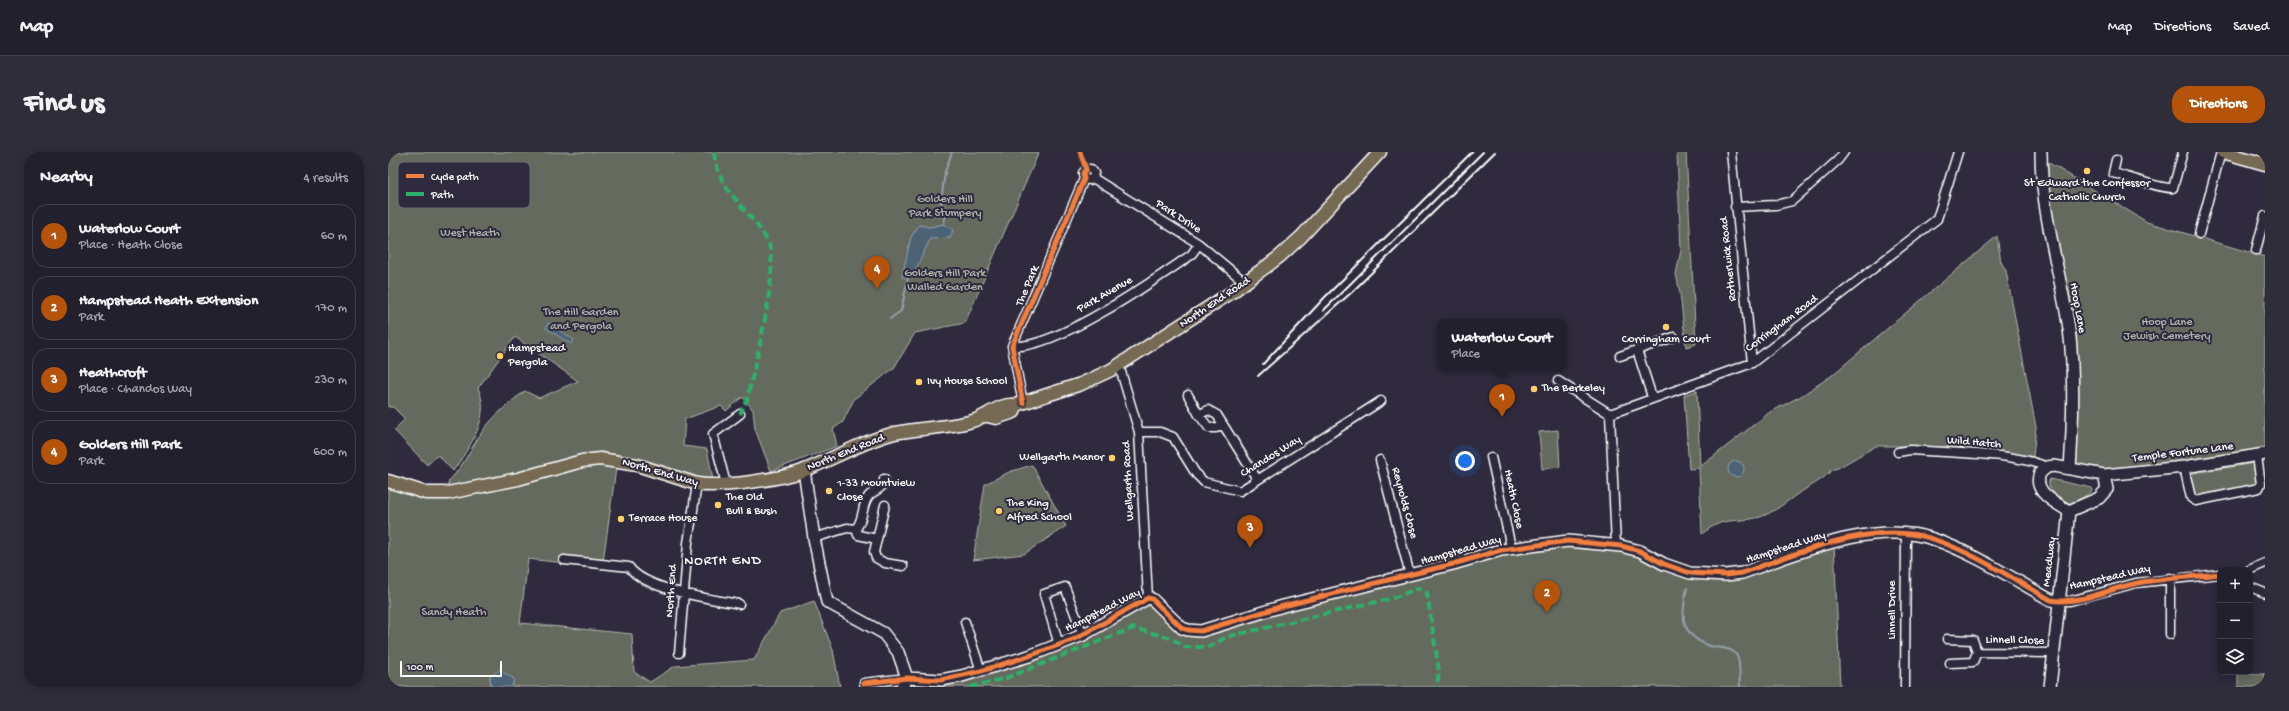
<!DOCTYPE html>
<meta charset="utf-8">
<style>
body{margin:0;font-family:"Gochi Hand",sans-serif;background:#2f2d3a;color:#f1f3f6}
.controls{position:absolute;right:12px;bottom:12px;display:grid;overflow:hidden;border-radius:8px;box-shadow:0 2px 10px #0003}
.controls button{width:36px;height:36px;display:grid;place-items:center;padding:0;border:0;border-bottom:1px solid #403e4a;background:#23202e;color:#f1f3f6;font:20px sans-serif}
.scale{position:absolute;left:12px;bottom:10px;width:102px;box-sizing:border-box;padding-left:4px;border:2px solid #fff;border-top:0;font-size:11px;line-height:14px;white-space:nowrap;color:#fff;-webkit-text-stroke:3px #2f2a3d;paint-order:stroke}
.you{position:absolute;left:1077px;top:309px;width:14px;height:14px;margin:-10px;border:3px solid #fff;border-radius:50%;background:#1a73e8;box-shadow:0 0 0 6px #1a73e833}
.badge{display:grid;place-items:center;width:26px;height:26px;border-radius:50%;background:#b45309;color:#fff;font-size:13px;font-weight:700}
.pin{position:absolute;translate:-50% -33px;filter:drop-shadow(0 1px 2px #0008)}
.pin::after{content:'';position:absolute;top:21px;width:14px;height:12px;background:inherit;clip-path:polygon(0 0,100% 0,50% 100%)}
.popup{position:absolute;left:1049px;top:167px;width:130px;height:52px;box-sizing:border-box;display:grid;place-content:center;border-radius:8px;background:#23202e;filter:drop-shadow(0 1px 3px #0005);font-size:13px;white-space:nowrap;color:#a3a3aa}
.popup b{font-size:15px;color:#f1f3f6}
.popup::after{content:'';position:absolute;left:50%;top:100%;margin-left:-8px;border:8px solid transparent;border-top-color:#23202e}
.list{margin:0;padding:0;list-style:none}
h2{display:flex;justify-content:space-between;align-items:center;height:52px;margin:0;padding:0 16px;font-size:17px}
h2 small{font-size:13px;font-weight:400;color:#a3a3aa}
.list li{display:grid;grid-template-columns:26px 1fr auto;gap:12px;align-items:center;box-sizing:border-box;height:64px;margin:0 8px 8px;padding:0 8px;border:1px solid #403e4a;border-radius:16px}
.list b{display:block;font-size:15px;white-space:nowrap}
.list p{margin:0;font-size:13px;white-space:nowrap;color:#a3a3aa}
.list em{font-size:13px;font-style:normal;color:#a3a3aa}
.icon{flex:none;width:22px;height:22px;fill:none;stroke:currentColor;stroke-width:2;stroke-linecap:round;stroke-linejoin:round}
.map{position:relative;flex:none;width:1877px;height:535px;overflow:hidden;border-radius:16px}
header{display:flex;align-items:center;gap:24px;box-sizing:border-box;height:56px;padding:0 20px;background:#23202e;border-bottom:1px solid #403e4a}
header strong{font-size:19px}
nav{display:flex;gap:22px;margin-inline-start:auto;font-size:14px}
.intro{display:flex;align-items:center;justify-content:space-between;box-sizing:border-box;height:96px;padding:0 24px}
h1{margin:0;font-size:28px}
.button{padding:10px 18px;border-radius:16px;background:#b45309;color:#fff;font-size:14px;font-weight:700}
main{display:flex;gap:24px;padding:0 24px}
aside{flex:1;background:#23202e;border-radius:16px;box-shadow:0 2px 10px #0003}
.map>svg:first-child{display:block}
.green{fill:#656b5e;stroke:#b2b5ae}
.water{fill:#4b6375;stroke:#93a1ac}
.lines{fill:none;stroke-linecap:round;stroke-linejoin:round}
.stream{stroke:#93a1ac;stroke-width:2}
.street-casing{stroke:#fff;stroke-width:11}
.secondary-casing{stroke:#fff;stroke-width:14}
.primary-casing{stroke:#fff;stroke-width:15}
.street{stroke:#2f2a3d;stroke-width:8}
.secondary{stroke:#2f2a3d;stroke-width:11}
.primary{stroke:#766a54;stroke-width:12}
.rail{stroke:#fff;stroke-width:2}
.quiet{stroke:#2db169;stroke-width:4;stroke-dasharray:8 4;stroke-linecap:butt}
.cycleway-casing{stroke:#2f2a3d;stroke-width:8}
.cycleway{stroke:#f27e40;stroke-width:5}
.poi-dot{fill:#ffd166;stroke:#2f2a3d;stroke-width:1.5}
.labels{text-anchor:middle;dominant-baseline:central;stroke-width:4;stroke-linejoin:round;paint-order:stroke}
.poi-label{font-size:12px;fill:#fff;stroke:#2f2a3d;text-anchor:start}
.park-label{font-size:12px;fill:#b2b5ae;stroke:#2f2a3d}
.street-label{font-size:12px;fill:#fff;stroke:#2f2a3d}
.quarter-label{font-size:14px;letter-spacing:1px;fill:#fff;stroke:#2f2a3d}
.key{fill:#2f2a3d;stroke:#6d6a77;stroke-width:1}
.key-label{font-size:11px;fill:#fff}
</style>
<header>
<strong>Map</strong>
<nav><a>Map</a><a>Directions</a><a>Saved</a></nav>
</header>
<div class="intro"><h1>Find us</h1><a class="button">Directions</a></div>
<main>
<aside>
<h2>Nearby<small>4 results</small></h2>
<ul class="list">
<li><span class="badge">1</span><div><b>Waterlow Court</b><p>Place · Heath Close</p></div><em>60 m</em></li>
<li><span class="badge">2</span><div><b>Hampstead Heath Extension</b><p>Park</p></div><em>170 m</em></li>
<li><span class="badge">3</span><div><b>Heathcroft</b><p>Place · Chandos Way</p></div><em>230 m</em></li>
<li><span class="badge">4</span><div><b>Golders Hill Park</b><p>Park</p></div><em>600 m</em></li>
</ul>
</aside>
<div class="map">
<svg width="1877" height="535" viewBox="0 0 1877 535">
<rect width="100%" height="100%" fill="#2f2a3d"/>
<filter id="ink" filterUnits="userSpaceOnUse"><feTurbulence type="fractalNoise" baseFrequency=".025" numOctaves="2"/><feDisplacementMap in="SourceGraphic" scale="8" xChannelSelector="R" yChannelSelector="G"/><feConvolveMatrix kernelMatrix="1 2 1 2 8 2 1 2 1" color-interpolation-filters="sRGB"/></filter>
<g filter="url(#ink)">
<!-- green -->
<path class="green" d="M0,0H651L577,171L527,181L506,216L466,247L455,270L445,277L449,294L383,319L367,277L365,258L356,246H353L338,259L333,254L297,267L295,294L319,297L326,333L229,309L215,410L176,411L140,407L132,471L244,482L246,520L262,530L287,514L366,508L392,461L426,449L445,498L452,535H124L126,527L102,524L103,535H0V333L22,338L65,335L60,333L61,329C76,313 84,294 96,277C108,262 122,250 137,239L151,246L190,229L127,185L90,236C104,265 81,296 65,319L50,303L39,313L6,278L17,267L5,255H0Z
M1289,0H1298L1308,192L1298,195L1292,141L1288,122L1293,98Z
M1653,6L1759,70L1877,105V301L1716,323L1682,317L1684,243Z
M1609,84L1613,110L1618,119L1648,275L1645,305L1532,294H1488L1450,316L1442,318V320C1433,329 1422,334 1411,341C1398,350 1387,360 1372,365C1346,372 1337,363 1314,382L1311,316L1301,317L1296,243L1309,239L1312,315L1382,260L1413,244L1443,224Z
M1170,278L1172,315L1154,317L1151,280Z
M1867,311L1869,335L1806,346L1800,322Z
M644,313L678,374L636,402L585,408L597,332L621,320Z
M1662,327L1704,336V339L1694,346L1681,352C1674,346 1656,338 1662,327Z
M1446,390L1452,535H514L517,530L553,528L671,493L760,446L800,478L1123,395L1228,393L1289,417L1354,421Z
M1850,522H1877V535H1850Z"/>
<!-- water -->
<path class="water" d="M556,72L565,78L562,86L542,87L526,121L518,126L514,125L523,85L531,73L542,75Z
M160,171L186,188L183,192L158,176Z
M1340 317a8 8 0 1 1 16 0a8 8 0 1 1-16 0Z
M112,518L126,527L124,535H103L102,524Z"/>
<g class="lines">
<!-- stream -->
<path class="stream" d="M0,7L8,0
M556,72L558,60L553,50L557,20L564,0
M502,167L513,159L520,126
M1299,436C1293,463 1291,483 1322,494C1330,496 1345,495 1349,504C1353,512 1351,526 1352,535"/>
<defs>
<path id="street" d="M1343,0L1364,211
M1728,8L1725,21C1738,24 1776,38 1785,36L1795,0
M705,26L811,92L858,131
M1347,55L1388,53L1404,49L1450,8L1456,0
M1811,82L1833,0
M1868,98L1877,64
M624,194C665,199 767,128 803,103L811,92
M1249,198L1264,245
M1232,204L1286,185
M731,213L751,280L760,446
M1170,229L1222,262
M800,243L811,263
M635,251L624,194L696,27L695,21L698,17H703L706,21L705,26L702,28L696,27
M834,272L828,276H821L811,263L820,258L829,263L869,327
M751,280H772L785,285L808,322L816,330L852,339L993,249
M1510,300L1522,298C1561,301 1625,300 1659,315
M1103,305L1123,395
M992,308L1022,423
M1796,315L1803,346L1808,349L1871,336L1873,332L1869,304
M338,332L325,282L352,262
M497,353L486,400L488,406L497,411L515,414
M468,377L470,383L489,387
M426,386L459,376L468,377C477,364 473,355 480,345C484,339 497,337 496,327
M1228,393L1222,262L1364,211L1549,67L1570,0
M176,408L241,415C257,438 323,447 351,452
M1861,418L1877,411
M1782,426V482
M1862,435L1877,441
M1670,449H1682L1748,431L1832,422
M577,470L593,519
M1559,487L1585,488L1589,500L1585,510L1562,511
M671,493L656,442L677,435L695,483
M1589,500L1666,501
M291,501L300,391L309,332
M476,531L519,526
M1517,535L1518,382"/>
<path id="secondary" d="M1653,0C1653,61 1672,118 1681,177C1687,222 1685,271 1682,317
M1666,314L1716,323L1719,337L1711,346L1681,359C1668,351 1644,340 1652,321L1659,315Z
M416,318L426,386L439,450L495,481L510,500L519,526
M1716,323L1796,315L1877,302
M519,526L553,528L574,524L641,504L695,483L760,446L764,447L794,476L800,478L813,479L895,454L1065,412L1113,398L1180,389L1233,394L1252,399L1276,412L1302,421L1338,423L1354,421C1410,401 1486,367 1545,387C1586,401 1625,427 1663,448L1670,449
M514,535L519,526
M1662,535L1681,359"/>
<path id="primary" d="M1835,0L1877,12
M599,264L608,266L626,260L628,253
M0,329L38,341H60L130,327L194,309L212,307L249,313L309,332C332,336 395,327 417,318C447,306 475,289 507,281C531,276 557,276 581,270C599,266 609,251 628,253L693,232L723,218L844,140L891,105L913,85L992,0"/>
</defs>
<!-- street casing -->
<use href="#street" class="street-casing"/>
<!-- secondary casing -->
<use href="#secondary" class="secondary-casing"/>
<!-- primary casing -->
<use href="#primary" class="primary-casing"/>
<!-- street -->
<use href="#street" class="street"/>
<!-- secondary -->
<use href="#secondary" class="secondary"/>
<!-- primary -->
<use href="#primary" class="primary"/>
<!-- rail -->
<path class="rail" d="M935,159L1095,0
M875,212L937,145L1084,0
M870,224L964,140L1107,0"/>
<!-- quiet -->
<path class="quiet" d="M326,0C329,39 363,58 380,90C393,116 366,216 359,248L352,262
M582,535L618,526L745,476L783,486L797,495H821L838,485L1005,446L1031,436L1039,441L1051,519L1049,535"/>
<defs>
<path id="cycleway" d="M635,251L624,194L696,27L695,21L698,17L692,0
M476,531L519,526L553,528L593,519L641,504L687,487L760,446L764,447L794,476L800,478L813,479L895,454L1065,412L1113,398L1180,389L1233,394L1252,399L1276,412L1302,421L1338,423L1354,421C1410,401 1486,367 1545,387C1586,401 1625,427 1663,448C1692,453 1722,436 1750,431C1777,426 1805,425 1832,422"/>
</defs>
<!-- cycleway casing -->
<use href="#cycleway" class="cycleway-casing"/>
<!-- cycleway -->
<use href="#cycleway" class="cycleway"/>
</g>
</g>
<!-- markers -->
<g class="poi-dot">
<circle cx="1699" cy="19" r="4"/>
<circle cx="1278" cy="175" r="4"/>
<circle cx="112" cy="204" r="4"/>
<circle cx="531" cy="230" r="4"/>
<circle cx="1146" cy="237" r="4"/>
<circle cx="724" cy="306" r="4"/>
<circle cx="441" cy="339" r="4"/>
<circle cx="330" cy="353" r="4"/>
<circle cx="611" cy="359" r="4"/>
<circle cx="233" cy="367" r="4"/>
</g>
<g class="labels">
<!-- poi labels -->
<g class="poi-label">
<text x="1699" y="32" text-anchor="middle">St Edward the Confessor<tspan x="1699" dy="14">Catholic Church</tspan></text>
<text x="1278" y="188" text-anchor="middle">Corringham Court</text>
<text x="120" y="197">Hampstead<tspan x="120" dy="14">Pergola</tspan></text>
<text x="539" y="230">Ivy House School</text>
<text x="1154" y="237">The Berkeley</text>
<text x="716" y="306" text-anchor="end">Wellgarth Manor</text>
<text x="449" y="332">1-33 Mountview<tspan x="449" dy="14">Close</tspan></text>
<text x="338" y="346">The Old<tspan x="338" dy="14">Bull &amp; Bush</tspan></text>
<text x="619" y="352">The King<tspan x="619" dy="14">Alfred School</tspan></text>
<text x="241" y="367">Terrace House</text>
</g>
<!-- park labels -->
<g class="park-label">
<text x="557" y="48">Golders Hill<tspan x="557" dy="14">Park Stumpery</tspan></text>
<text x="82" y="82">West Heath</text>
<text x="557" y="122">Golders Hill Park<tspan x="557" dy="14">Walled Garden</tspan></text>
<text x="193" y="161">The Hill Garden<tspan x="193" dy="14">and Pergola</tspan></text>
<text x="1779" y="171">Hoop Lane<tspan x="1779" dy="14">Jewish Cemetery</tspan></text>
<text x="66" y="461">Sandy Heath</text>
</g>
<!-- street labels -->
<g class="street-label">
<text transform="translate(790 65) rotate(33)">Park Drive</text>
<text transform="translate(1341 107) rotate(-96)">Rotherwick Road</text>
<text transform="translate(640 134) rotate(-67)">The Park</text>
<text transform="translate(717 143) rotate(-30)">Park Avenue</text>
<text transform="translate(827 151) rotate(-34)">North End Road</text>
<text transform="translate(1689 156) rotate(80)">Hoop Lane</text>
<text transform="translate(1394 172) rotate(-37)">Corringham Road</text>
<text transform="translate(1586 291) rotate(5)">Wild Hatch</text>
<text transform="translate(458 301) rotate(-22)">North End Road</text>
<text transform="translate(1795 301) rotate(-7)">Temple Fortune Lane</text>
<text transform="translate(883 305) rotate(-32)">Chandos Way</text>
<text transform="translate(272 321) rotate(16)">North End Way</text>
<text transform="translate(741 329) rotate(-93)">Wellgarth Road</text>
<text transform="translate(1125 347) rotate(78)">Heath Close</text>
<text transform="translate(1016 351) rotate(75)">Reynolds Close</text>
<text transform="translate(1398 396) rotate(-18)">Hampstead Way</text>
<text transform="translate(1073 399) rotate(-16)">Hampstead Way</text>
<text transform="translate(1662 410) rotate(-83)">Meadway</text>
<text transform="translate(1722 426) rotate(-13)">Hampstead Way</text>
<text transform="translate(284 439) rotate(-86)">North End</text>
<text transform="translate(1505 458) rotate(-90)">Linnell Drive</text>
<text transform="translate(715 459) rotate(-27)">Hampstead Way</text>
<text transform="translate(1627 489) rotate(1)">Linnell Close</text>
</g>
<!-- quarter labels -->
<g class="quarter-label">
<text x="335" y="409">NORTH END</text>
</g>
</g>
<!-- legend -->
<rect x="10" y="10" width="132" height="46" rx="6" class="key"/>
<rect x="18" y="22" width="18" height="4" fill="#f27e40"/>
<rect x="18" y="40" width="18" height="4" fill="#2db169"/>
<g class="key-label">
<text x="43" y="28">Cycle path</text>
<text x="43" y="46">Path</text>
</g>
</svg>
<div class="controls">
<button>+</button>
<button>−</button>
<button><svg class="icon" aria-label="layers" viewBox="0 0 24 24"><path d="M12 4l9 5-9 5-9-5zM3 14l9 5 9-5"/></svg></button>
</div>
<div class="scale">100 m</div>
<div class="you"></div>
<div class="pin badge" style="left:1114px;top:265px">1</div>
<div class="popup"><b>Waterlow Court</b>Place</div>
<div class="pin badge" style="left:1159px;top:461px">2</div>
<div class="pin badge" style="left:862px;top:396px">3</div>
<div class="pin badge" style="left:489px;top:137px">4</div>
</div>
</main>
